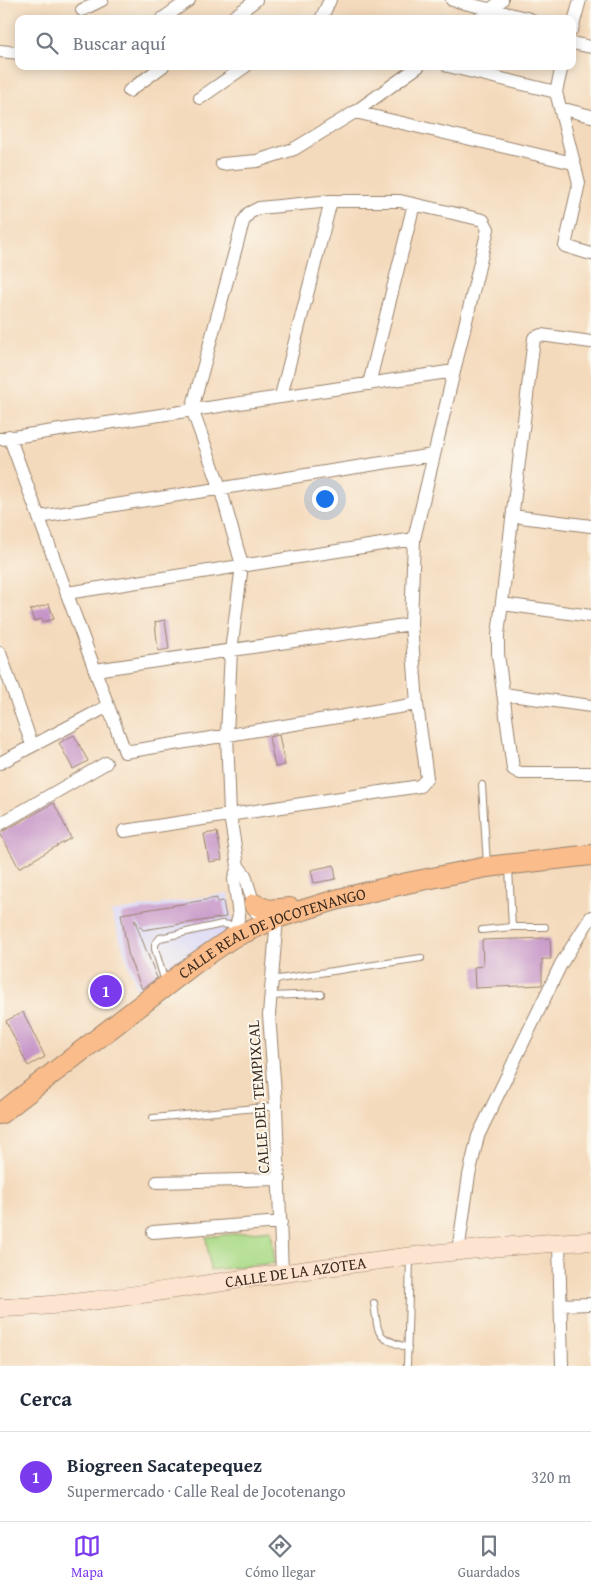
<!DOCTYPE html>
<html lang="es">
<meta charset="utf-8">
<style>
body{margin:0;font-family:"Gentium Book Plus",serif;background:#f6f6f7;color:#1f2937}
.you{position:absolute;left:324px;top:498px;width:18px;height:18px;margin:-12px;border:4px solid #fff;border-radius:50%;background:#1a73e8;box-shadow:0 0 0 8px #1a73e833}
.badge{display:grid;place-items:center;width:32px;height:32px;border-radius:50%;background:#7c3aed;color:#fff;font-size:16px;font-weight:700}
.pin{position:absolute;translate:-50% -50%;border:2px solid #fff;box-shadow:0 1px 5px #0006}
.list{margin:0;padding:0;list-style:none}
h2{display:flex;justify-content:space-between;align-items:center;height:65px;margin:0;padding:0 20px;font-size:21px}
h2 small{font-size:16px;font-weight:400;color:#747a83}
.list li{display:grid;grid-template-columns:32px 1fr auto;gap:15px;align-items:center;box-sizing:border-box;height:90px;padding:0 20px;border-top:1px solid #e0e1e3}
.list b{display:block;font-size:19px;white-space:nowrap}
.list p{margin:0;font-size:16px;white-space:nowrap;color:#747a83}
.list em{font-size:16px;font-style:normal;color:#747a83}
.icon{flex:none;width:28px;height:28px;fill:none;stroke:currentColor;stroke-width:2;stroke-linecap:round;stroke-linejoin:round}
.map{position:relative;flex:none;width:591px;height:1366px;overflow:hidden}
.search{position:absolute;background:#fff;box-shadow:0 2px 12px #0003;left:15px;right:15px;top:15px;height:55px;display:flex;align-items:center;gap:12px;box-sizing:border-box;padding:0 18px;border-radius:10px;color:#747a83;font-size:19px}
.sheet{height:155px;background:#fff}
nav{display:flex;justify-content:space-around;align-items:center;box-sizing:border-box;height:70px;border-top:1px solid #e0e1e3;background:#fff;font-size:14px;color:#747a83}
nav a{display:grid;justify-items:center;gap:2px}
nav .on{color:#7c3aed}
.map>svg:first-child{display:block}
.built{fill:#d9d7f7}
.pitch{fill:#acdb89;stroke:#748254}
.building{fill:#c492c7}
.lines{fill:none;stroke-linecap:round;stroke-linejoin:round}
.lane-casing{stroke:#98826d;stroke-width:8}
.street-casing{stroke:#98826d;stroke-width:14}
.secondary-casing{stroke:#98826d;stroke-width:19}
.primary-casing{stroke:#98826d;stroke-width:22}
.lane{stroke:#fff;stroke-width:6}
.street{stroke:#fff;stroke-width:12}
.secondary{stroke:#fde4d0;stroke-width:18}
.primary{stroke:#f9bc8a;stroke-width:20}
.labels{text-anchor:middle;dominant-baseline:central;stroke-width:4;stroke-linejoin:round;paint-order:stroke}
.street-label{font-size:16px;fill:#3b2a1e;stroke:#fbf7ec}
</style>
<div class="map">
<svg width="591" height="1366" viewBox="0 0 591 1366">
<rect width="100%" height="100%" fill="#fbf7ec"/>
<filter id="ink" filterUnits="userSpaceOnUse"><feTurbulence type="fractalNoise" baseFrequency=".02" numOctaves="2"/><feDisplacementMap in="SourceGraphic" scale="10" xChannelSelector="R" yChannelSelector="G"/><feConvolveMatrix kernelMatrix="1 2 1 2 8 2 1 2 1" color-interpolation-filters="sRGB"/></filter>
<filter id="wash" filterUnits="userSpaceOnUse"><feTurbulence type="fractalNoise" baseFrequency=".0096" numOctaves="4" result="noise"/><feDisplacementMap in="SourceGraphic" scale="20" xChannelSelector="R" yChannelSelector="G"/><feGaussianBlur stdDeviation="1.12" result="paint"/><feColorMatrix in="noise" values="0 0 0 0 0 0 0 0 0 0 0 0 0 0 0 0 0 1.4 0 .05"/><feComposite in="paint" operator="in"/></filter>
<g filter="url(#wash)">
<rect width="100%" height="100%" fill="#f4dabc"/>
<!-- built -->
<path class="built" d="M228,893L234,932L140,1000L111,912Z"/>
<!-- pitch -->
<path class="pitch" d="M271,1230L275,1263L210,1270L206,1237Z"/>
<g id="blocks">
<!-- building -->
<path class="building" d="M49,604L54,619L43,622L42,619L34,621L30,610Z
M165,620L169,649L158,651L155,622Z
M74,735L88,761L73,769L59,743Z
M279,735L285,765L275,767L269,737Z
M54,803L71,838L19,868L0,833Z
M217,832L222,860L209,862L204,834Z
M334,865L336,879L314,883L311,870Z
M217,898V902L223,901L226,917L143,930L134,919L157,978L142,989L129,958L121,914Z
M550,938L551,959H542V985L475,988L474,967L483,966L482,940Z
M23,1012L45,1057L28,1066L6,1021Z"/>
</g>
</g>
<g filter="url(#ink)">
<use href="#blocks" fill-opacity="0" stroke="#98826d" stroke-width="1"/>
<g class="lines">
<defs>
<path id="lane" d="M482,785L487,864
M512,927H545
M482,930L512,927L509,868
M272,980L421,958
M165,982L155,949V944L160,938L222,924L237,926
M270,996L321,994
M153,1118L276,1106
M374,1303C379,1338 375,1336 408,1348
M407,1366L410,1259"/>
<path id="street" d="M452,0L530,19
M82,10L102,0
M162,19L189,0
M231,19L256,0
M321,19L330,0
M479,19L502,0
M572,29L580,0
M572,43L591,47
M0,51L19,53
M448,66L556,92
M562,66L556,92L579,183L565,246L591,254
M129,91L163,66
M200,98L246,66
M560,108L591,116
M355,112L573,163
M222,164L257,161L294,149L355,112L419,66
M591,342L541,335L534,338L498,635V654L513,769L520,773H591
M369,384L414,204
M281,396L331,201
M9,436L125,752L417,704
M0,439L454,371
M513,516L591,526
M39,517L433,455
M67,593L414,539
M502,604L591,616
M0,653L32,745
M95,670L411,624
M503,694L591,706
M0,763L108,706
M0,824L106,763
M124,831L420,786L427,778L417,704L411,624L414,539L488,229L483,220L400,201H331L259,208L249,213L243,222L192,409L220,487L242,565L231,651L227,734L230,815L238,866L234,879L239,916L232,938
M238,866L245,875L256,912
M277,918L269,1015L276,1106L282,1274
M157,1182L280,1179
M153,1232L281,1222
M559,1242L562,1366
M458,1252L469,1175L478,1136L561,964L591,917
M561,1305L591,1304"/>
<g id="secondary">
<path id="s1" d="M0,1308C77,1306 153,1292 229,1281C349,1264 470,1246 591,1241"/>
</g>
<g id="primary">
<path d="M254,904L268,910L290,908"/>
<path id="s2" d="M0,1114L194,964L232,938L277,918L339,899L407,883L487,867L591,855"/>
</g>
</defs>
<!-- lane casing -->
<use href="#lane" class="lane-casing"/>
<!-- street casing -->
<use href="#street" class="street-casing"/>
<!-- secondary casing -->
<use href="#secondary" class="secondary-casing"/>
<!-- primary casing -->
<use href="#primary" class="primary-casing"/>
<!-- lane -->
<use href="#lane" class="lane"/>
<!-- street -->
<use href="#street" class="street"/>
<!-- secondary -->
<use href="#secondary" class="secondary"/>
<!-- primary -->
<use href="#primary" class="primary"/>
</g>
</g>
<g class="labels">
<!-- street labels -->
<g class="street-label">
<text stroke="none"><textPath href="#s2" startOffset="330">CALLE REAL DE JOCOTENANGO</textPath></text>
<text transform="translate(258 1097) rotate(-94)">CALLE DEL TEMPIXCAL</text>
<text stroke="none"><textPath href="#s1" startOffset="298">CALLE DE LA AZOTEA</textPath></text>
</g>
</g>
</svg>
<div class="you"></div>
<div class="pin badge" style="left:106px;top:991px">1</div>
<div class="search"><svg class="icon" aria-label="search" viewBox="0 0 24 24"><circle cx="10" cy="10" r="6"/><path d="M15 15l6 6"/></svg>Buscar aquí</div>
</div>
<section class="sheet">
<h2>Cerca<small></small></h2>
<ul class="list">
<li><span class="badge">1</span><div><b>Biogreen Sacatepequez</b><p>Supermercado · Calle Real de Jocotenango</p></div><em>320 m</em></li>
</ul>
</section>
<nav>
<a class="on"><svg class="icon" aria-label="map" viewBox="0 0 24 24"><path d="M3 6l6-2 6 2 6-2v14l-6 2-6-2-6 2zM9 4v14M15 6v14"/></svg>Mapa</a>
<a><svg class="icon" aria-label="directions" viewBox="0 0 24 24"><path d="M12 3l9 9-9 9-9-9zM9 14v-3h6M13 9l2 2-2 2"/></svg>Cómo llegar</a>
<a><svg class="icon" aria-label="saved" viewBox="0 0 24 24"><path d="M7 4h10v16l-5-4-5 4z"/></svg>Guardados</a>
</nav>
